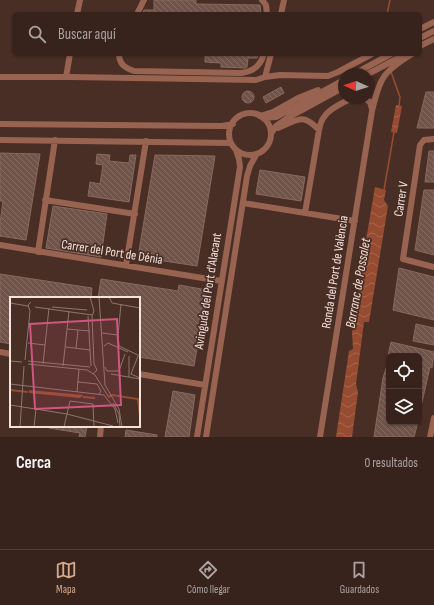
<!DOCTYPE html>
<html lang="es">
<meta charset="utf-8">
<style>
body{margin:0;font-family:"Sofia Sans Condensed",sans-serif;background:#3e2a25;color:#f1f3f6}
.controls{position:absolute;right:12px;bottom:12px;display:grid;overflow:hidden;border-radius:6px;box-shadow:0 1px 3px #0004}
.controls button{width:36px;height:36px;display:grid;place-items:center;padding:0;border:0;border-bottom:1px solid #513f3b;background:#37221c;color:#f1f3f6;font:20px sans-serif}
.compass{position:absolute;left:338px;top:68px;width:36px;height:36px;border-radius:50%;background:#37221c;box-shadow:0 1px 3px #0004;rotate:273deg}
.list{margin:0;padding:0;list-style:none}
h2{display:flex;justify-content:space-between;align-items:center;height:52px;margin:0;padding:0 16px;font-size:17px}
h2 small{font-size:13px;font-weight:400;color:#aaa4a3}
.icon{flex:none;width:22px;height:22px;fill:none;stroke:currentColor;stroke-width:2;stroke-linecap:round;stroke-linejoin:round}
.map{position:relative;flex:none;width:434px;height:437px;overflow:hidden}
.search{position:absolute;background:#37221c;box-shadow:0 1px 3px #0004;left:12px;right:12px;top:12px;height:44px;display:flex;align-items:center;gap:10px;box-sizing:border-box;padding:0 14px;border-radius:6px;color:#aaa4a3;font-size:15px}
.sheet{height:112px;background:#37221c}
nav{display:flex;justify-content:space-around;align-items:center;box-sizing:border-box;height:56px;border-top:1px solid #513f3b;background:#37221c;font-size:11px;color:#aaa4a3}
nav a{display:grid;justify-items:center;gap:2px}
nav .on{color:#d6ab8b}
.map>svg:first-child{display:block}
.water{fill:url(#water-waves)}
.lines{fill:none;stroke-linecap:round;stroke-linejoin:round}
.stream{stroke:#974c32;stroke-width:1.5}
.building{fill:url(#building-back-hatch);stroke:#88695f}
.minor{stroke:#996351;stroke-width:6}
.labels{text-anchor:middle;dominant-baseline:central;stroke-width:3.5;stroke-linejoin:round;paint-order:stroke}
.street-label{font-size:13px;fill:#f4e2dc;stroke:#492e25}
.water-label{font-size:14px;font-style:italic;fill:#f3dcd4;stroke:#492e25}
.inset-river{fill:none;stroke:#974c32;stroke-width:2}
.inset-road{fill:none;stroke:#8d766e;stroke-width:1}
.view{fill:#d15582;fill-opacity:0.15;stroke:#d15582;stroke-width:2}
.inset-edge{fill:none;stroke:#f4e2dc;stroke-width:2}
</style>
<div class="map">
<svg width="434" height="437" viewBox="0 0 434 437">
<defs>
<pattern id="water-waves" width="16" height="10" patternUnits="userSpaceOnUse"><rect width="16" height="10" fill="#974c32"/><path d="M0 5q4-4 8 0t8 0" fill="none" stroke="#a6664f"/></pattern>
<pattern id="building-back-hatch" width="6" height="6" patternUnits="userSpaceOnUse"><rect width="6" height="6" fill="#705349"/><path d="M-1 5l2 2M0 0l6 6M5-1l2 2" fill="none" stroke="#856b63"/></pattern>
</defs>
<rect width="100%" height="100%" fill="#492e25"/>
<!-- water -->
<path class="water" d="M396,105L402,106L397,133L391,132Z
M375,187L386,190L384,200L388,206L369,322H364L356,384L358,392L352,437H336L349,351L353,349L352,332L359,303V281Z"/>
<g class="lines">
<!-- stream -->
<path class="stream" d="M387,14L390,0
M391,72L400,97L399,106
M384,190L394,132"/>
</g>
<!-- building -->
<path class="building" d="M154,0H196V4L260,5L261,14H142L144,10H154Z
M205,54H259L257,58H248L247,67L245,68L221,67V63L205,62Z
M281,87L284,93L266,103L263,97Z
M242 97a6 6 0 1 1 12 0a6 6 0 1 1-12 0Z
M426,92H434V128H417Z
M429,151H434V182H425Z
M0,153L40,154L26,240L0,236V223L3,201H0Z
M97,154L110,155L109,161L129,163L130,155H136L129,202L88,196L90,182L100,184L103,165L96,164Z
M155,155L215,156L197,266L138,257Z
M260,170L305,177L301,201L256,194Z
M424,190H434V255L415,250Z
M53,206L107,214L101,257L46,248Z
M399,268L434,277V320L393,310Z
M0,274L92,288L91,298H11V344L0,342Z
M101,279L178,291L179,285L207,290L194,366L139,357V298H98Z
M416,324L434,328V345L413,341Z
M391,342L434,352L432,368L430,367L420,411L419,410V356H388Z
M388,362H389V422H418L414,437H374L383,378Z
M173,391L195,395L189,437H165Z
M49,426H87L85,437H79L80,433L49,428Z
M126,430L157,435V437H125Z"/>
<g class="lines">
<!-- minor -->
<path class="minor" d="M262,0L266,5L267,14
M77,14L80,0
M137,14L144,0
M281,14L284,0
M420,29L434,22
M420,38L434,31
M420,46L434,39
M119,54C119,64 125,68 134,71L241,73C254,71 260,66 264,54
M354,74L391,54
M368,74L402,56
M0,77H71L256,80L265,77L280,75L328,76L338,72L372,54
M66,77L70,54
M265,77L271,54
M364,98L370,102L372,109
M229 134a21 21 0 1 1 42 0a21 21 0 1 1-42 0Z
M260,116L273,112L298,98L318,90
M263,118L276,117L344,80
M0,124L222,126L233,124
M278,128C298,120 302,112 319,130
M271,134L276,126L289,117L344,87
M434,139L424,140L420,145L403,259L434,267
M0,140L231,143
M45,200L135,214
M243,203L355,221
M305,213L319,130C320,125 321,121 324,117C329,109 345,101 354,98
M0,245L221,281
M38,252L55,140
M126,265L146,141
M0,352L11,354
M139,374L205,385
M100,437L101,426
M197,437L240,167L239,159L236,150
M206,437L247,176L250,166L256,155
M320,437L372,111C380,77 383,72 412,54
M430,437L434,418"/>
</g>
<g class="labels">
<!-- street labels -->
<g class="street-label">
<text transform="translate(401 199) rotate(-81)">Carrer V</text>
<text transform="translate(112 252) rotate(9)">Carrer del Port de Dénia</text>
<text transform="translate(335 272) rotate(-81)">Ronda del Port de València</text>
<text transform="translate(208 291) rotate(-81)">Avinguda del Port d'Alacant</text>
</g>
<!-- water labels -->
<g class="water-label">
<text transform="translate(358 283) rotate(-80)">Barranc de Possalet</text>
</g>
</g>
<!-- overview -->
<g transform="translate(10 297)">
<rect width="130" height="130" fill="#492e25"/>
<path d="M19,93L74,98L70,101L19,96Z" fill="#974c32"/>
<path class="inset-river" d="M0,93L18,95M73,100L85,101M98,100L102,98L128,102L130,119"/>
<path class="inset-road" d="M80,0L84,14L82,19L84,67L87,73L83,77M89,0L95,88L109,112L112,130M99,0L102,6L130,11M0,6L18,9M25,10L82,18M42,10L77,13M78,19L81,69M57,32L80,34M92,36L108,38L111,7M108,38L109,49L130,59M18,46L35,48M94,49L98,46L118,55M56,50L80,53M66,51L68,33M128,59L121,77L130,81M15,63L20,14L18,8L21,5M0,64L12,65M18,64L80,70M18,67L77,73L85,78L98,99M33,67L39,11M53,69L59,14M95,70L97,74H109L115,57M101,77L130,82M119,80V59M68,85L87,87L91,94L89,97M0,87L94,98L105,112L108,126M67,95L69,72M103,106L109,117L110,130M0,108L57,117L103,129M10,130L14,69M24,130L26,112M54,130L60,104L83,107L84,130"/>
<path class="view" d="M107,22L111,108L25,112L20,27Z"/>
<rect width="130" height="130" class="inset-edge"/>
</g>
</svg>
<div class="controls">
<button><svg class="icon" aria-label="locate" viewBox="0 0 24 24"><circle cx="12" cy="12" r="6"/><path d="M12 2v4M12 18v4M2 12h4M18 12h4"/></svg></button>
<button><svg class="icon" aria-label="layers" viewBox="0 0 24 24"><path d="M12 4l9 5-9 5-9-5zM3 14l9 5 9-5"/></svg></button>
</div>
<svg class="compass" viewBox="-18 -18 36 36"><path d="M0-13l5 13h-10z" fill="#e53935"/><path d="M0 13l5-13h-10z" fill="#aaa4a3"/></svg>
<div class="search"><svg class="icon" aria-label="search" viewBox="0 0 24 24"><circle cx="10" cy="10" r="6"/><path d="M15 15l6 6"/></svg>Buscar aquí</div>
</div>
<section class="sheet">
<h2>Cerca<small>0 resultados</small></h2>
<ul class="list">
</ul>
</section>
<nav>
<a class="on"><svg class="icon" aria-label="map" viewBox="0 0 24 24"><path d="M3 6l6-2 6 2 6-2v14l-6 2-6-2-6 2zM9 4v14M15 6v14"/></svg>Mapa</a>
<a><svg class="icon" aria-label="directions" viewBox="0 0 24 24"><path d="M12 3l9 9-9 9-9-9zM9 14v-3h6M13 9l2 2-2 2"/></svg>Cómo llegar</a>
<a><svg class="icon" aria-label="saved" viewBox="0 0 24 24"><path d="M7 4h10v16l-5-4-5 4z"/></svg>Guardados</a>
</nav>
